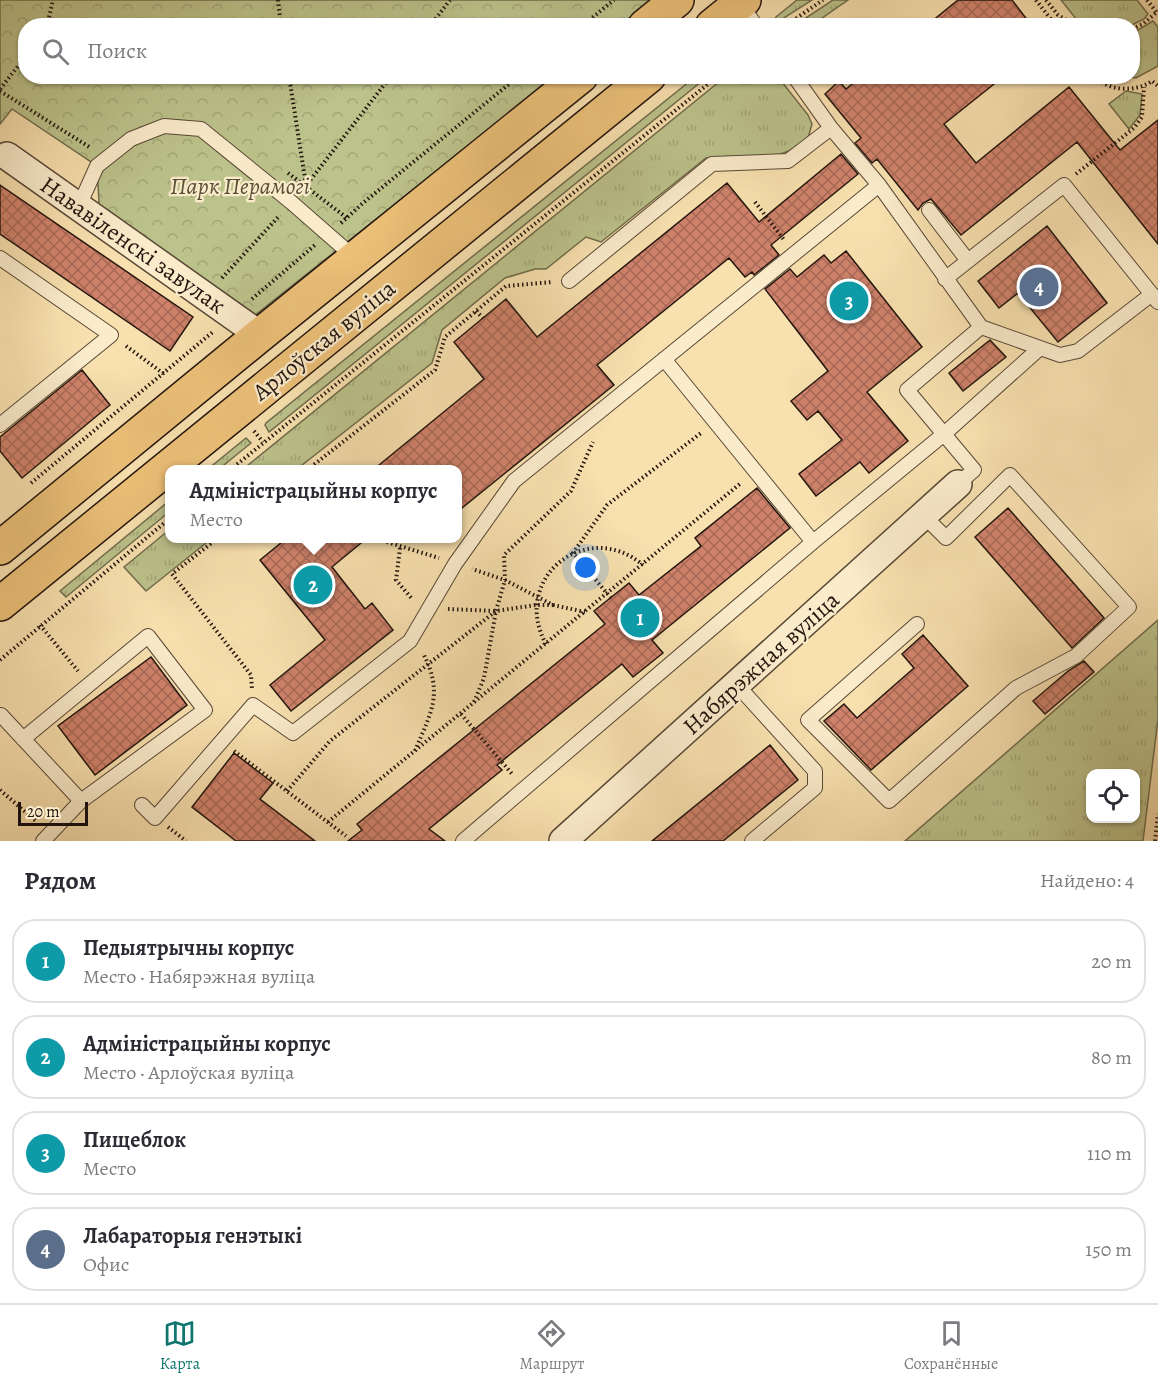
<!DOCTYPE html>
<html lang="ru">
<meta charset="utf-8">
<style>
body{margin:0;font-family:Alegreya,serif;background:#f2f2f3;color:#2b2b33}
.controls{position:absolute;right:18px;bottom:18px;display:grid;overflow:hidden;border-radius:12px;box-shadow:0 2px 4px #0004}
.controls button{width:54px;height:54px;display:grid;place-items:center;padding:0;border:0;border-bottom:2px solid #e1e1e2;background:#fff;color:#2b2b33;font:30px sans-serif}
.scale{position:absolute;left:18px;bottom:15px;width:70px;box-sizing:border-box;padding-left:6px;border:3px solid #23150d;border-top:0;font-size:16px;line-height:21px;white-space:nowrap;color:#23150d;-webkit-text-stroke:4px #faebcb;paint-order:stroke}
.you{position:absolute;left:586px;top:568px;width:21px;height:21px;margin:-15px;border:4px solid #fff;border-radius:50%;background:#1a73e8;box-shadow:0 0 0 9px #1a73e833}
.badge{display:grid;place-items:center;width:39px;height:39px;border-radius:50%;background:#0f766e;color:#fff;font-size:20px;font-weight:700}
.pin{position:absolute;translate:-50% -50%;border:3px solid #fff;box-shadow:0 2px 6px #0006}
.popup{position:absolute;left:165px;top:465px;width:297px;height:78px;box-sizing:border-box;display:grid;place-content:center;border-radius:12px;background:#fff;filter:drop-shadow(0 2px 4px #0005);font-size:20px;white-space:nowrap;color:#7c7c81}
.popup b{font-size:22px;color:#2b2b33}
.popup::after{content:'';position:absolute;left:50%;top:100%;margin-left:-12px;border:12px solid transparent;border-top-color:#fff}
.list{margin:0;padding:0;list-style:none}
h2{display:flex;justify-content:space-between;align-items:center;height:78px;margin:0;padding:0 24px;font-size:26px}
h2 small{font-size:20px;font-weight:400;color:#7c7c81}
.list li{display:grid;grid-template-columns:39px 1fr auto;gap:18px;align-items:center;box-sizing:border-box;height:84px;margin:0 12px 12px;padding:0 12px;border:2px solid #e1e1e2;border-radius:24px}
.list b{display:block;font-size:22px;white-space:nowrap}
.list p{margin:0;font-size:20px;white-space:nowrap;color:#7c7c81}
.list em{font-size:20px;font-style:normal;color:#7c7c81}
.icon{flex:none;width:33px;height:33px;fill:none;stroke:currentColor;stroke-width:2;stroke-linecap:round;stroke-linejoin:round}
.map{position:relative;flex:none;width:1158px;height:841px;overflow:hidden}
.search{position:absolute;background:#fff;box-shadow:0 2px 4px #0004;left:18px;right:18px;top:18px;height:66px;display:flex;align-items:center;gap:15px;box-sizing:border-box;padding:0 21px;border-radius:24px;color:#7c7c81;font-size:22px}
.sheet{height:462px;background:#fff}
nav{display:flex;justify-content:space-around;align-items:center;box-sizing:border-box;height:84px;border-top:2px solid #e1e1e2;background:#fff;font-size:16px;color:#7c7c81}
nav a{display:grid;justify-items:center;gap:3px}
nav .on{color:#0f766e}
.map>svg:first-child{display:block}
.grass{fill:url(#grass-tufts);stroke:#706c4c;stroke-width:1.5;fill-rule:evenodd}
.park{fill:url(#park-crowns);stroke:#706c4c;stroke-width:1.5}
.building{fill:url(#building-cross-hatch);stroke:#23150d;stroke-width:1.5}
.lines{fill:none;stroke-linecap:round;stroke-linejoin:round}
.service-casing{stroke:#584836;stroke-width:16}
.minor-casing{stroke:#584836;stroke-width:30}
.primary-casing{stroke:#23150d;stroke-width:36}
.path{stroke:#23150d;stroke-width:4;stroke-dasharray:1.5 3;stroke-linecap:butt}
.service{stroke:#faebcb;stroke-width:14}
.minor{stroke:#faebcb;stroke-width:27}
.primary{stroke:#ecc078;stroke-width:33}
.labels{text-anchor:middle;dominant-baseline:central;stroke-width:4.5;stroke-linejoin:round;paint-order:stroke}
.park-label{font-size:24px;font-style:italic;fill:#595239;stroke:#faebcb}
.street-label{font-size:24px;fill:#23150d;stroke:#faebcb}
</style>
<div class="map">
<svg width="1158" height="841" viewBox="0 0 1158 841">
<defs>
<pattern id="grass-tufts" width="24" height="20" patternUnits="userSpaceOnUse" patternTransform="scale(1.5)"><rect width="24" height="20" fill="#bcc28b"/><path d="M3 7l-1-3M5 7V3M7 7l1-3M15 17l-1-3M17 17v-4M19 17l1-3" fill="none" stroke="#a1a677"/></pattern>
<pattern id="park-crowns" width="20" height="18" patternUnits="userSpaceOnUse" patternTransform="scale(1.5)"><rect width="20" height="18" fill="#bcc28b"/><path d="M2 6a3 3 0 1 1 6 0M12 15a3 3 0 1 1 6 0" fill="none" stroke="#a1a677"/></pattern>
<pattern id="building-cross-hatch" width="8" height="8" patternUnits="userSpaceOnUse" patternTransform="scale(1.5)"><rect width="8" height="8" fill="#cf826b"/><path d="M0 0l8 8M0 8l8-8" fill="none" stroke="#a86956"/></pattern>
</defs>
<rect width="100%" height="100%" fill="#f8e0af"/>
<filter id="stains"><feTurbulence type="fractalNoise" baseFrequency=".00333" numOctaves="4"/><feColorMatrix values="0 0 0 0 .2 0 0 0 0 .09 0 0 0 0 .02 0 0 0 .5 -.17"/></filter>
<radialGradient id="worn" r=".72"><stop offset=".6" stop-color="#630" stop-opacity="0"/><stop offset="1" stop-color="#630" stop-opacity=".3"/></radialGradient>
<!-- grass -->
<path class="grass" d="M797,0H812L773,25L776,17Z
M833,0H848L812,25H795Z
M1061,0H1137L1148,14L1144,19L1132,25H1088L1077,20Z
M1153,21L1158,27V66L1136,78L1130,77L1132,76L1133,33Z
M695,77H707L269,432L265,425L266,423Z
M725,77H778L808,115L812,124L808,138L791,150L778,155L706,158L601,242L586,237L546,269H535L505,278L442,330L432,363L297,469L242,470Z
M1126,91L1142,94L1140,115L1129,129L1109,104Z
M246,438L251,443L219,469H208Z
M169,501V512L66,597L60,591Z
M169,530V538L211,539L146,591L124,567Z
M1158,620V719L1143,841H905ZM1090,774H1136V818H1090Z"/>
<!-- park -->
<path class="park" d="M0,0H651L619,26H26V76L555,77L244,324L100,221L97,166L12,109L0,124Z"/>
<!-- building -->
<path class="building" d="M958,0H1012L1032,26H926Z
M862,76H1004L944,124L976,163L1069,87L1120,150L1158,120V244L1077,142L961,235L931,199L923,203L918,210L877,159L872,163L855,143L861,138L825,94L839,81L846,89Z
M841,154L858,174L771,245L779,255L754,275L752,272L745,277L729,258L597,365L614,385L457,512V470H373L484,379L454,342L506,299L537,337L727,183L759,222Z
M0,185L193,317L170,351L0,234Z
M1047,226L1107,303L1058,342L1018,293L999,308L978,281Z
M846,251L922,347L867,392L908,441L869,473L860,462L816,496L799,474L842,440L818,411L807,420L791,401L828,371L765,289L790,269L797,277L824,255L831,263Z
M990,340L1006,357L963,391L949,373Z
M82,370L110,405L22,478L0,451V437Z
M757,488L790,528L652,640L663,653L633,677L622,664L497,765L502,770L429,829L445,841H348L362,830L357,824L605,624L594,611L629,583L639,595L701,546L695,538Z
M1008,508L1104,618L1072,648L975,537Z
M287,538H367L332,567L365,609L372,603L393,630L291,711L270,685L325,640L260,560Z
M923,635L968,686L871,770L824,721L844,704L857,718L914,668L902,654Z
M151,657L187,705L95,775L58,726Z
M1084,661L1094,672L1045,714L1033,701L1068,671Z
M770,745L798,780L723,841H652Z
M234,753L273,783L260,799L315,841H236L192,807Z"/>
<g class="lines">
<defs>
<path id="service" d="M740,3L756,26
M794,76L831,128L879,185L981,327L1060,355L1078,351L1152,294
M79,206L97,166L131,139L164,126L201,129L291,202L355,258
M929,210L968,261
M0,258L111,335L0,425
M945,279L1064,185L1158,302
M569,281L712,164L788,161L831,128
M664,359L813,542
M958,484L974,470L907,390L981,327
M917,624L808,720L889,801L1016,688L1076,656L1129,607L1010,475L946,538L923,515
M737,685L815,771V788L752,841
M1,715L81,801
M23,739L148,636L205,710L81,801L43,841
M142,805L155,818L253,705L293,733L410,641L455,564L514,481L879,185
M463,841L813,542L944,434L1040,348"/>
<path id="minor" d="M7,156L260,335
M563,841L958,484"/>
<path id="primary" d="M645,26L677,0
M712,26L744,0
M0,548L260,335L581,76
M0,604L649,76"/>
</defs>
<!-- service casing -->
<use href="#service" class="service-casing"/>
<!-- minor casing -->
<use href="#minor" class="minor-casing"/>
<!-- primary casing -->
<use href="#primary" class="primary-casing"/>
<!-- path -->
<path class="path" d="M278,0L281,26
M1036,0L1056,26
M1046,0L1058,15L1077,26
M1147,0L1158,14
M47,26L53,0
M430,26L450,0
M582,26L614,0
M785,26L823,0
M1132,29L1143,24L1158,11
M289,76L306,185
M1095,76C1108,92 1137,92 1152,81L1158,86
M0,89L26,56
M0,91L91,148
M288,173L347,218
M1076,174L1134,128L1142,117L1144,87
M305,187L391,76
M755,202L785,241
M341,223L363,203L519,76
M222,278L280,215
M252,299L315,245
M476,311L483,318
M126,346L164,374
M254,431L263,442
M230,470L718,76
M307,470L435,370L445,337L506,286L553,282
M31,483L214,331
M218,538L172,574L251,675L252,689
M374,538L439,558
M400,548L396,580L413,600
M611,598L573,553L607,505L701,433
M553,605L585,612
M448,609L496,611
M40,625L78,671
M546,644C510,579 586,517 643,565
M0,660L169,519
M474,702L484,678L496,611L505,580L504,555L571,491L593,442
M461,714L513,775
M234,751L346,836
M415,751C431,712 444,694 423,653
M0,790L37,822
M287,791L330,741L496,611L536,605H553L505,580L472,569
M328,822L741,483
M168,827L186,841
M1155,841L1158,814"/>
<!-- service -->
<use href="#service" class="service"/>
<!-- minor -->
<use href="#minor" class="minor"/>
<!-- primary -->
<use href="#primary" class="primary"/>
</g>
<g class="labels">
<!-- park labels -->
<g class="park-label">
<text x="240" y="186">Парк Перамогі</text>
</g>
<!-- street labels -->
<g class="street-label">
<text transform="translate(133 245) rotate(35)">Нававіленскі завулак</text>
<text transform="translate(324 340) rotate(-39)">Арлоўская вуліца</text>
<text transform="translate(761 663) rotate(-42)">Набярэжная вуліца</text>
</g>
</g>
<rect width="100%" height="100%" filter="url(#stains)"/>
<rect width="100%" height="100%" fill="url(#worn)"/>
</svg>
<div class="controls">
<button><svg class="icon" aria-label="locate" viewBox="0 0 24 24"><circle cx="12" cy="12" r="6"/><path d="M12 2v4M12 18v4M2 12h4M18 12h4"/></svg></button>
</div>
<div class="scale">20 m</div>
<div class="you"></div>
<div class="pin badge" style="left:640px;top:618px;background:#0f9aa8">1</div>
<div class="pin badge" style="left:313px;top:585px;background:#0f9aa8">2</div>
<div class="popup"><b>Адміністрацыйны корпус</b>Место</div>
<div class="pin badge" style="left:849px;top:301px;background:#0f9aa8">3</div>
<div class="pin badge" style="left:1039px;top:287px;background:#5c6f8a">4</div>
<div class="search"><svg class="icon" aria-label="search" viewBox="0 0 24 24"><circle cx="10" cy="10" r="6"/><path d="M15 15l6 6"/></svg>Поиск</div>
</div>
<section class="sheet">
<h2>Рядом<small>Найдено: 4</small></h2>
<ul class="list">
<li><span class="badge" style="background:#0f9aa8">1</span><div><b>Педыятрычны корпус</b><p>Место · Набярэжная вуліца</p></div><em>20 m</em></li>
<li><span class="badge" style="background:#0f9aa8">2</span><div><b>Адміністрацыйны корпус</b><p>Место · Арлоўская вуліца</p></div><em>80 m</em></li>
<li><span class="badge" style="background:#0f9aa8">3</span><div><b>Пищеблок</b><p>Место</p></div><em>110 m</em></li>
<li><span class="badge" style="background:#5c6f8a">4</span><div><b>Лабараторыя генэтыкі</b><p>Офис</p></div><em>150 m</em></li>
</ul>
</section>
<nav>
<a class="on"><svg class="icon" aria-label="map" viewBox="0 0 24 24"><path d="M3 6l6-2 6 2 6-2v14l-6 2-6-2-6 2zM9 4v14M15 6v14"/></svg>Карта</a>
<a><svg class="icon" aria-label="directions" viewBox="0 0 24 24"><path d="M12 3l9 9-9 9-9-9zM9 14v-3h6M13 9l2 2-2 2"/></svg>Маршрут</a>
<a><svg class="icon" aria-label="saved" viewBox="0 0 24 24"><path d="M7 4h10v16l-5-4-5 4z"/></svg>Сохранённые</a>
</nav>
